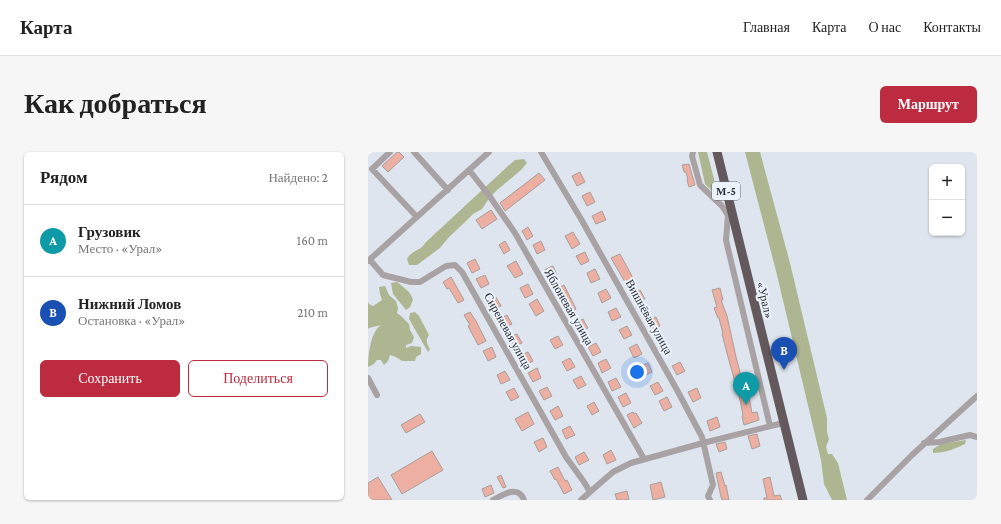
<!DOCTYPE html>
<html lang="ru">
<meta charset="utf-8">
<style>
body{margin:0;font-family:"Crimson Pro",serif;background:#f6f6f6;color:#222}
.controls{position:absolute;right:12px;top:12px;display:grid;overflow:hidden;border-radius:6px;box-shadow:0 1px 3px #0004}
.controls button{width:36px;height:36px;display:grid;place-items:center;padding:0;border:0;border-bottom:1px solid #e0e0e0;background:#fff;color:#222;font:20px sans-serif}
.you{position:absolute;left:269px;top:220px;width:14px;height:14px;margin:-10px;border:3px solid #fff;border-radius:50%;background:#1a73e8;box-shadow:0 0 0 6px #1a73e833}
.badge{display:grid;place-items:center;width:26px;height:26px;border-radius:50%;background:#bc2b3f;color:#fff;font-size:13px;font-weight:700}
.pin{position:absolute;translate:-50% -33px;filter:drop-shadow(0 1px 2px #0008)}
.pin::after{content:'';position:absolute;top:21px;width:14px;height:12px;background:inherit;clip-path:polygon(0 0,100% 0,50% 100%)}
.list{margin:0;padding:0;list-style:none}
h2{display:flex;justify-content:space-between;align-items:center;height:52px;margin:0;padding:0 16px;font-size:17px}
h2 small{font-size:13px;font-weight:400;color:#767676}
.list li{display:grid;grid-template-columns:26px 1fr auto;gap:12px;align-items:center;box-sizing:border-box;height:72px;padding:0 16px;border-top:1px solid #e0e0e0}
.list b{display:block;font-size:15px;white-space:nowrap}
.list p{margin:0;font-size:13px;white-space:nowrap;color:#767676}
.list em{font-size:13px;font-style:normal;color:#767676}
.actions{display:flex;gap:8px;padding:12px 16px}
.actions a{flex:1;padding:9px 0;border:1px solid #bc2b3f;border-radius:6px;text-align:center;font-size:14px;color:#bc2b3f}
.actions .main{background:#bc2b3f;color:#fff}
.map{position:relative;flex:none;width:609px;height:348px;overflow:hidden;border-radius:6px}
header{display:flex;align-items:center;gap:24px;box-sizing:border-box;height:56px;padding:0 20px;background:#fff;border-bottom:1px solid #e0e0e0}
header strong{font-size:19px}
nav{display:flex;gap:22px;margin-inline-start:auto;font-size:14px}
.intro{display:flex;align-items:center;justify-content:space-between;box-sizing:border-box;height:96px;padding:0 24px}
h1{margin:0;font-size:28px}
.button{padding:10px 18px;border-radius:6px;background:#bc2b3f;color:#fff;font-size:14px;font-weight:700}
main{display:flex;gap:24px;padding:0 24px}
aside{flex:1;background:#fff;border-radius:6px;box-shadow:0 1px 3px #0004}
.map>svg:first-child{display:block}
.green{fill:#aeb691}
.building{fill:#edafa1;stroke:#a99d9a}
.lines{fill:none;stroke-linecap:round;stroke-linejoin:round}
.minor{stroke:#a8a2a4;stroke-width:6}
.highway{stroke:#63585b;stroke-width:9}
.labels{text-anchor:middle;dominant-baseline:central;stroke-width:4;stroke-linejoin:round;paint-order:stroke}
.shield{fill:#ebf2fb;stroke:#676c70;stroke-width:1}
.shield-label{font-size:11px;font-weight:bold;fill:#2f3235}
.street-label{font-size:12px;fill:#2f3235;stroke:#ebf2fb}
</style>
<header>
<strong>Карта</strong>
<nav><a>Главная</a><a>Карта</a><a>О нас</a><a>Контакты</a></nav>
</header>
<div class="intro"><h1>Как добраться</h1><a class="button">Маршрут</a></div>
<main>
<aside>
<h2>Рядом<small>Найдено: 2</small></h2>
<ul class="list">
<li><span class="badge" style="background:#0f9aa8">A</span><div><b>Грузовик</b><p>Место · «Урал»</p></div><em>160 m</em></li>
<li><span class="badge" style="background:#1a4fb4">B</span><div><b>Нижний Ломов</b><p>Остановка · «Урал»</p></div><em>210 m</em></li>
</ul>
<div class="actions"><a class="main">Сохранить</a><a>Поделиться</a></div>
</aside>
<div class="map">
<svg width="609" height="348" viewBox="0 0 609 348">
<rect width="100%" height="100%" fill="#dee5ee"/>
<!-- green -->
<path class="green" d="M330,0H339L351,46L337,32Z
M377,0H392L422,111L459,266V280L461,287L458,295L460,302H464L470,311L479,348H464L456,332L453,308L408,119Z
M156,7L159,11L153,18L128,39L120,48L114,57L105,62L96,71L81,85L72,96L49,113H41L39,107C43,100 47,100 54,95L58,90L140,14L147,8Z
M29,130C37,137 42,138 45,148L42,155L38,158L25,142L23,131Z
M17,134L21,143L28,149L30,156L29,161L33,164L41,172L42,178L46,185L44,191L38,193V196L43,194L53,195V202L48,205L47,209H34L28,205L22,203L20,209L16,213L13,208H9L6,212L0,215C0,205 2,187 8,178C9,176 11,175 13,173L1,176L0,177V150L1,152L5,154L14,148L12,142L11,135Z
M47,160L51,164L61,183C57,188 59,192 62,197L60,200L41,167L42,161Z
M598,288L597,292C587,297 576,301 565,301V297L573,292Z"/>
<!-- building -->
<path class="building" d="M29,0H31L36,5L20,20L14,14Z
M321,12L327,33L321,35L319,28H320L318,20H316L314,13Z
M212,20L217,30L209,34L204,24Z
M171,21L177,28L137,59L132,51Z
M222,40L227,50L219,54L214,44Z
M123,58L129,67L114,77L108,68Z
M234,59L238,68L228,72L224,64Z
M160,75L165,84L159,88L154,79Z
M205,80L212,92L204,97L197,84Z
M137,89L142,98L136,102L131,93Z
M173,89L177,98L169,102L165,93Z
M217,100L221,109L213,113L208,104Z
M252,102L265,126L257,130L243,106Z
M107,107L112,117L104,121L99,111Z
M148,109L155,122L147,126L139,114Z
M185,114L189,123L181,127L176,118Z
M227,117L232,127L223,131L219,121Z
M117,123L121,132L113,136L108,127Z
M83,125L96,148L90,151L81,136L79,137L75,130Z
M160,132L165,142L157,146L152,136Z
M196,133L208,157L200,161L188,137Z
M352,136L355,148H353L359,164L368,205L379,246L381,245L384,261L389,260L391,268L376,273L374,264L375,263L372,248L360,205L354,182H355L351,166H350L346,156L349,155L344,138Z
M238,137L243,146L234,151L230,141Z
M272,138L277,147L269,151L264,142Z
M128,145L133,154L125,158L120,149Z
M169,147L176,159L168,164L161,152Z
M248,156L253,165L244,169L240,160Z
M102,160L108,169L118,189L110,193L100,174L102,173L96,163Z
M139,163L144,172L136,176L131,167Z
M288,165L292,174L284,179L279,169Z
M215,167L220,176L212,180L207,171Z
M259,174L264,183L256,187L251,178Z
M149,182L154,191L146,195L141,186Z
M190,184L195,193L187,197L182,188Z
M228,191L233,200L225,204L220,195Z
M269,192L274,202L266,206L261,196Z
M124,195L128,205L120,209L115,199Z
M160,200L165,209L157,214L152,204Z
M202,206L207,215L199,219L194,210Z
M238,207L243,216L234,221L230,211Z
M312,210L317,219L309,223L304,214Z
M280,211L284,220L276,224L271,215Z
M169,216L173,226L165,230L160,221Z
M137,219L142,228L133,232L129,223Z
M213,224L218,233L210,237L205,228Z
M248,226L253,235L244,239L240,230Z
M290,230L295,239L287,243L282,234Z
M179,235L184,244L176,248L171,239Z
M146,236L151,245L143,249L138,240Z
M329,236L333,246L325,250L320,240Z
M258,241L263,251L255,255L250,245Z
M299,245L304,255L296,259L291,249Z
M226,250L231,259L224,263L219,254Z
M190,254L195,264L187,268L182,259Z
M160,260L166,272L154,279L147,267Z
M265,260L266,262L268,261L274,271L266,276L259,263Z
M52,262L57,270L38,281L33,273Z
M349,265L352,275L342,279L339,269Z
M202,274L207,283L198,287L194,278Z
M389,282L392,294L384,297L380,284Z
M175,286L179,295L171,300L166,290Z
M357,290L359,297L351,300L348,292Z
M243,298L248,308L239,312L235,303Z
M64,299L75,318L34,342L23,323Z
M216,300L221,308L211,313L207,305Z
M190,315L197,329L199,328L204,338L196,342L188,327L187,328L182,319Z
M353,320L357,334L358,333L361,348H354L353,345L348,321Z
M133,323L138,335L135,336L129,325Z
M10,325L24,348H0V331Z
M402,325L406,344L412,343L414,348H396V346H399L395,327Z
M293,330L297,345L285,348L282,333Z
M123,333L126,341L117,345L114,337Z
M259,339L261,348H249L247,342Z"/>
<g class="lines">
<!-- minor -->
<path class="minor" d="M22,0L4,17L49,65
M46,0L80,38
M173,0L213,67L309,238L334,285L345,333L340,344L342,348
M325,0L324,4L332,33L354,54L361,65
M101,18L120,42L147,81L276,307
M360,63L358,88L402,274
M2,108L15,123L43,130H52L78,114L87,113L94,120L198,305L216,330L222,340
M0,109L121,0
M0,226L9,243
M556,291L571,290L602,283L609,285
M125,348C135,343 150,332 156,348
M213,348L222,340L245,320L263,311L335,291L415,271
M499,348L544,303L609,244"/>
<!-- highway -->
<path class="highway" d="M349,0L435,348"/>
</g>
<g class="labels">
<!-- shield labels -->
<rect class="shield" x="344" y="30" width="28" height="18" rx="3"/>
<g class="shield-label">
<text x="358" y="39">М-5</text>
</g>
<!-- street labels -->
<g class="street-label">
<text transform="translate(397 148) rotate(77)">«Урал»</text>
<text transform="translate(201 155) rotate(60)">Яблоневая улица</text>
<text transform="translate(281 165) rotate(61)">Вишнёвая улица</text>
<text transform="translate(140 179) rotate(61)">Сиреневая улица</text>
</g>
</g>
</svg>
<div class="controls">
<button>+</button>
<button>−</button>
</div>
<div class="you"></div>
<div class="pin badge" style="left:378px;top:253px;background:#0f9aa8">A</div>
<div class="pin badge" style="left:416px;top:218px;background:#1a4fb4">B</div>
</div>
</main>
